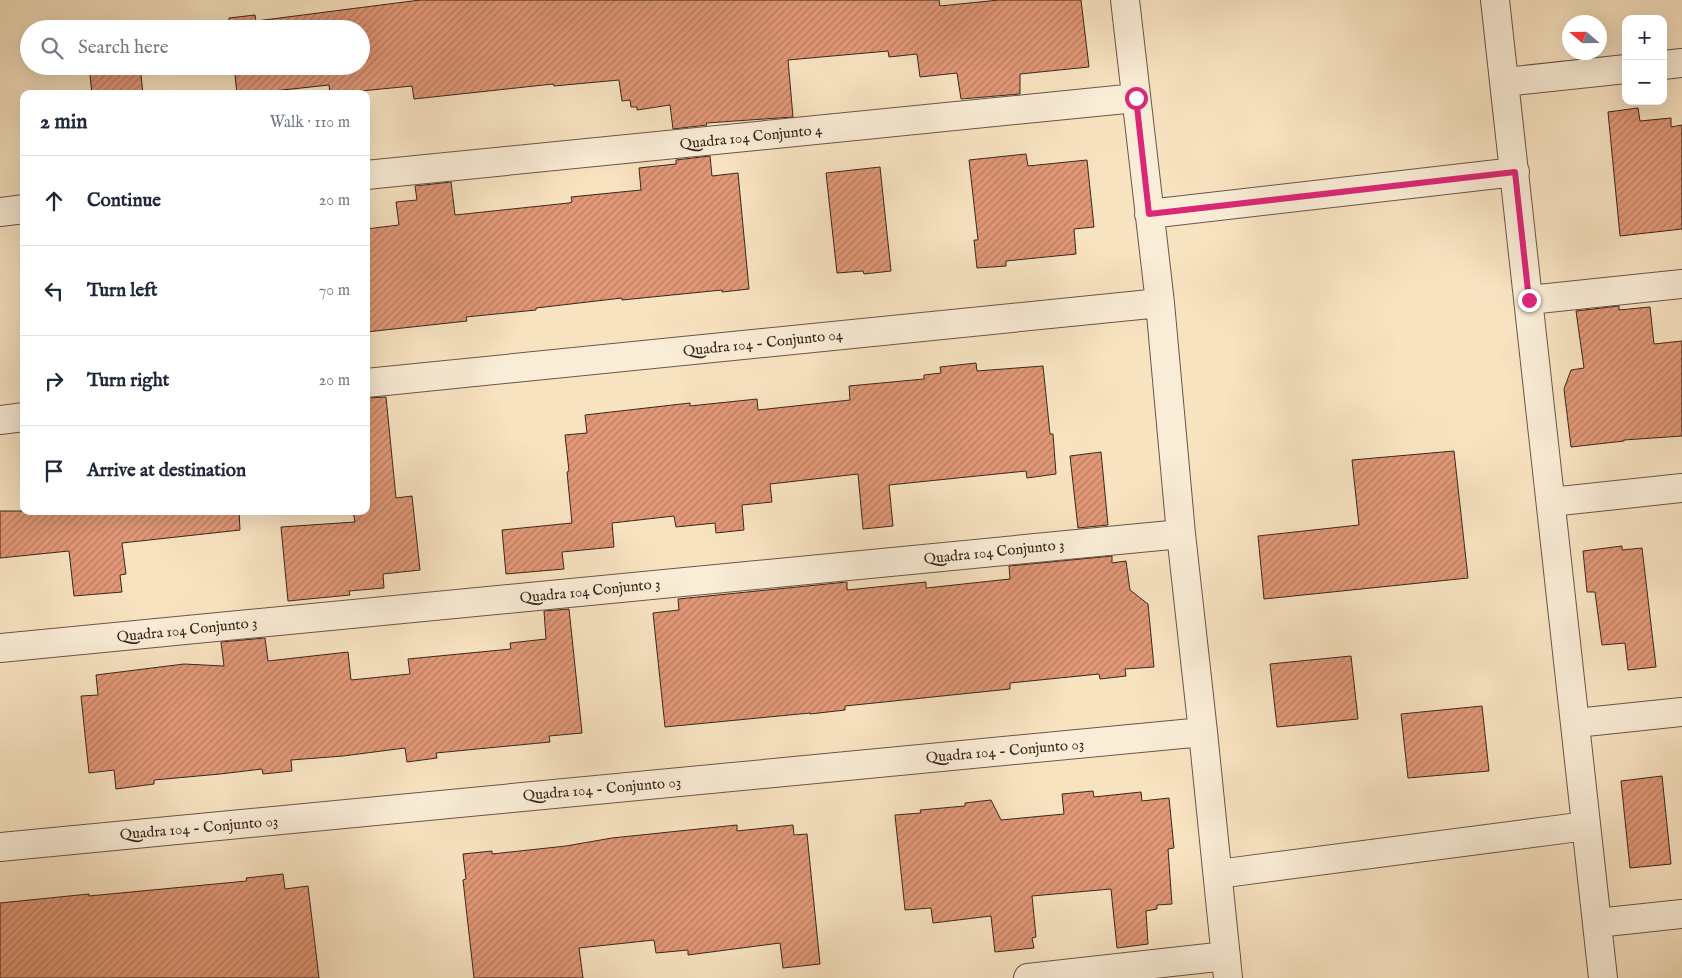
<!DOCTYPE html>
<meta charset="utf-8">
<style>
body{margin:0;font-family:"IM FELL English",serif;background:#f6f6f7;color:#1f2937}
.controls{position:absolute;right:15px;top:15px;display:grid;overflow:hidden;border-radius:10px;box-shadow:0 5px 20px #0002}
.controls button{width:45px;height:45px;display:grid;place-items:center;padding:0;border:0;border-bottom:1px solid #e0e1e3;background:#fff;color:#1f2937;font:25px sans-serif}
.compass{position:absolute;left:1562px;top:15px;width:45px;height:45px;border-radius:50%;background:#fff;box-shadow:0 5px 20px #0002;rotate:290deg}
.stop{position:absolute;width:15px;height:15px;margin:-11px;border:4px solid #db2777;border-radius:50%;background:#fff}
.stop.end{background:#db2777;border-color:#fff;box-shadow:0 1px 5px #0008}
.list{margin:0;padding:0;list-style:none}
h2{display:flex;justify-content:space-between;align-items:center;height:65px;margin:0;padding:0 20px;font-size:21px}
h2 small{font-size:16px;font-weight:400;color:#747a83}
.list li{display:grid;grid-template-columns:32px 1fr auto;gap:15px;align-items:center;box-sizing:border-box;height:90px;padding:0 20px;border-top:1px solid #e0e1e3}
.list b{display:block;font-size:19px;white-space:nowrap}
.list em{font-size:16px;font-style:normal;color:#747a83}
.icon{flex:none;width:28px;height:28px;fill:none;stroke:currentColor;stroke-width:2;stroke-linecap:round;stroke-linejoin:round}
.map{position:relative;flex:none;width:1682px;height:978px;overflow:hidden}
.search{position:absolute;background:#fff;box-shadow:0 5px 20px #0002;left:20px;top:20px;width:350px;height:55px;display:flex;align-items:center;gap:12px;box-sizing:border-box;padding:0 18px;border-radius:28px;color:#747a83;font-size:19px}
.panel{position:absolute;background:#fff;box-shadow:0 5px 20px #0002;left:20px;top:90px;width:350px;height:425px;border-radius:10px}
.map>svg:first-child{display:block}
.building{fill:url(#building-hatch);stroke:#3a261e}
.lines{fill:none;stroke-linecap:round;stroke-linejoin:round}
.minor-casing{stroke:#6a5547;stroke-width:30}
.minor{stroke:#faedd7;stroke-width:28}
.route{stroke:#db2777;stroke-width:6}
.labels{text-anchor:middle;dominant-baseline:central;stroke-width:4;stroke-linejoin:round;paint-order:stroke}
.street-label{font-size:15px;fill:#3a261e;stroke:#faedd7}
</style>
<div class="map">
<svg width="1682" height="978" viewBox="0 0 1682 978">
<defs>
<pattern id="building-hatch" width="6" height="6" patternUnits="userSpaceOnUse" patternTransform="scale(1.25)"><rect width="6" height="6" fill="#e29877"/><path d="M-1 1l2-2M0 6l6-6M5 7l2-2" fill="none" stroke="#b87c61"/></pattern>
</defs>
<rect width="100%" height="100%" fill="#f8e3c1"/>
<filter id="stains"><feTurbulence type="fractalNoise" baseFrequency=".004" numOctaves="4"/><feColorMatrix values="0 0 0 0 .2 0 0 0 0 .09 0 0 0 0 .02 0 0 0 .5 -.17"/></filter>
<radialGradient id="worn" r=".72"><stop offset=".6" stop-color="#630" stop-opacity="0"/><stop offset="1" stop-color="#630" stop-opacity=".3"/></radialGradient>
<!-- building -->
<path class="building" d="M420,0H939L940,6L999,0H1081L1089,67L1020,74V94L961,99L957,73L920,77L917,54L889,57L888,51L788,60L793,117L706,123L707,125L673,129L670,105L637,110V107H631L630,100L622,101L619,80L554,86L553,84L414,99L412,86L330,94L329,85L264,92L265,94H237L234,66H361V29H230L229,18L255,15L256,21Z
M89,66H140L143,94H92Z
M1638,108L1640,121L1671,118V127L1682,125V229L1620,236L1608,112Z
M1026,154L1028,166L1087,160L1094,227L1074,229L1076,254L1006,261V266L977,268L974,240H978L969,160Z
M710,156L712,176L738,173L749,289L722,292V290L622,300V298L536,308V310L466,317L467,321L366,332V229L399,225L396,202L417,200L415,186L451,182L455,215L569,203L572,202L571,197L641,190L639,168L676,164V160Z
M880,167L891,271L864,274L863,271L837,273L826,173Z
M1619,306V310L1650,307L1654,344L1682,341V436L1624,440V441L1571,447L1564,389L1571,370L1584,368L1576,311Z
M976,363L977,371L1043,366L1050,434H1053L1056,474L1027,478L1026,471L889,485L893,526L863,529L858,474L770,484L772,502L742,505L744,530L716,533L715,523L676,527L674,516L612,523L614,547L562,552L564,569L506,574L502,530L572,523L567,472L569,471L565,435L587,433L585,415L690,403V406L757,399L758,410L850,400L849,386L924,379V375L941,373L940,367Z
M386,397L396,498L412,496L420,570L383,574L384,588L349,591L350,595L288,601L281,527L355,522L353,511H366V398Z
M1454,451L1468,578L1264,599L1258,536L1359,525L1352,460Z
M1101,452L1108,525L1078,528L1070,456Z
M0,511H239L240,530L122,543L126,574L120,575L122,592L74,596L69,551L0,558Z
M1622,546V550L1642,548L1656,667L1628,670L1625,643L1602,645L1595,592H1587L1583,551Z
M1112,556V563L1126,561L1130,590L1148,604L1154,667L1125,669L1126,676L1100,679L1099,674L1010,683V689L845,706V710L810,714V713L665,727L653,613L679,610L678,599L847,582V590L926,582V588L1010,579L1009,566Z
M569,609L582,733L549,736L550,742L436,753L437,758L407,762L405,748L343,756L291,760L292,771L263,774L262,769L220,774L154,780V784L116,789L114,770L89,773L81,696L98,695L96,675L184,664L224,666L221,642L265,638L268,661L348,652L351,680L410,674L408,659L511,649L510,643L546,639L544,611Z
M1351,656L1358,719L1277,727L1270,664Z
M1482,706L1489,771L1408,778L1401,714Z
M1662,776L1671,864L1630,868L1621,781Z
M1093,791L1094,797L1141,792L1142,801L1169,798L1174,848L1168,849L1172,904L1157,905V909L1146,911L1148,944L1117,948L1111,889L1032,896L1036,937L1032,938L1034,948L995,952L991,916L933,923L931,908L905,910L895,815L921,813L920,810L965,806V803L991,800L1001,820L1064,814L1062,794Z
M737,825V831L793,825L794,835L807,834L820,964L783,968L780,943L688,955V950L656,953L654,940L579,948L583,978H474L463,880L466,879L463,854L492,851V854L566,846L612,838Z
M283,874L285,889L308,886L319,978H0V903L89,894V896L247,881L246,878Z"/>
<g class="lines">
<defs>
<path id="minor" d="M1125,0L1160,303L1181,534L1203,732L1228,978
M1495,0L1603,978
M1663,65L1682,63
M1505,82L1626,69
M366,175L1136,98
M0,212L24,209
M1149,214L1515,172
M1529,300L1682,284
M366,383L1160,303
M0,420L24,417
M1551,502L1682,488
M0,648L1181,534
M1576,723L1682,712
M0,847L1203,732
M1218,874L1586,826
M1597,923L1682,914
M1028,978L1226,956"/>
</defs>
<!-- minor casing -->
<use href="#minor" class="minor-casing"/>
<!-- minor -->
<use href="#minor" class="minor"/>
</g>
<g class="lines">
<!-- route -->
<path class="route" d="M1136,98L1149,214L1515,172L1529,300"/>
</g>
<g class="labels">
<!-- street labels -->
<g class="street-label">
<text transform="translate(751 137) rotate(-6)">Quadra 104 Conjunto 4</text>
<text transform="translate(763 343) rotate(-6)">Quadra 104 - Conjunto 04</text>
<text transform="translate(994 552) rotate(-6)">Quadra 104 Conjunto 3</text>
<text transform="translate(590 591) rotate(-6)">Quadra 104 Conjunto 3</text>
<text transform="translate(187 630) rotate(-6)">Quadra 104 Conjunto 3</text>
<text transform="translate(1005 751) rotate(-5)">Quadra 104 - Conjunto 03</text>
<text transform="translate(602 789) rotate(-5)">Quadra 104 - Conjunto 03</text>
<text transform="translate(199 828) rotate(-5)">Quadra 104 - Conjunto 03</text>
</g>
</g>
<rect width="100%" height="100%" filter="url(#stains)"/>
<rect width="100%" height="100%" fill="url(#worn)"/>
</svg>
<div class="controls">
<button>+</button>
<button>−</button>
</div>
<svg class="compass" viewBox="-18 -18 36 36"><path d="M0-13l5 13h-10z" fill="#e53935"/><path d="M0 13l5-13h-10z" fill="#747a83"/></svg>
<div class="stop" style="left:1136px;top:98px"></div>
<div class="stop end" style="left:1529px;top:300px"></div>
<div class="search"><svg class="icon" aria-label="search" viewBox="0 0 24 24"><circle cx="10" cy="10" r="6"/><path d="M15 15l6 6"/></svg>Search here</div>
<section class="panel">
<h2>2 min<small>Walk · 110 m</small></h2>
<ul class="list">
<li><svg class="icon" aria-label="ahead" viewBox="0 0 24 24"><path d="M12 20V5M6 11l6-6 6 6"/></svg><div><b>Continue</b></div><em>20 m</em></li>
<li><svg class="icon" aria-label="left" viewBox="0 0 24 24"><path d="M17 20v-9H6M10 6l-5 5 5 5"/></svg><div><b>Turn left</b></div><em>70 m</em></li>
<li><svg class="icon" aria-label="right" viewBox="0 0 24 24"><path d="M7 20v-9h11M14 6l5 5-5 5"/></svg><div><b>Turn right</b></div><em>20 m</em></li>
<li><svg class="icon" aria-label="arrive" viewBox="0 0 24 24"><path d="M6 21V4h12l-3 4 3 4H6"/></svg><div><b>Arrive at destination</b></div></li>
</ul>
</section>
</div>
